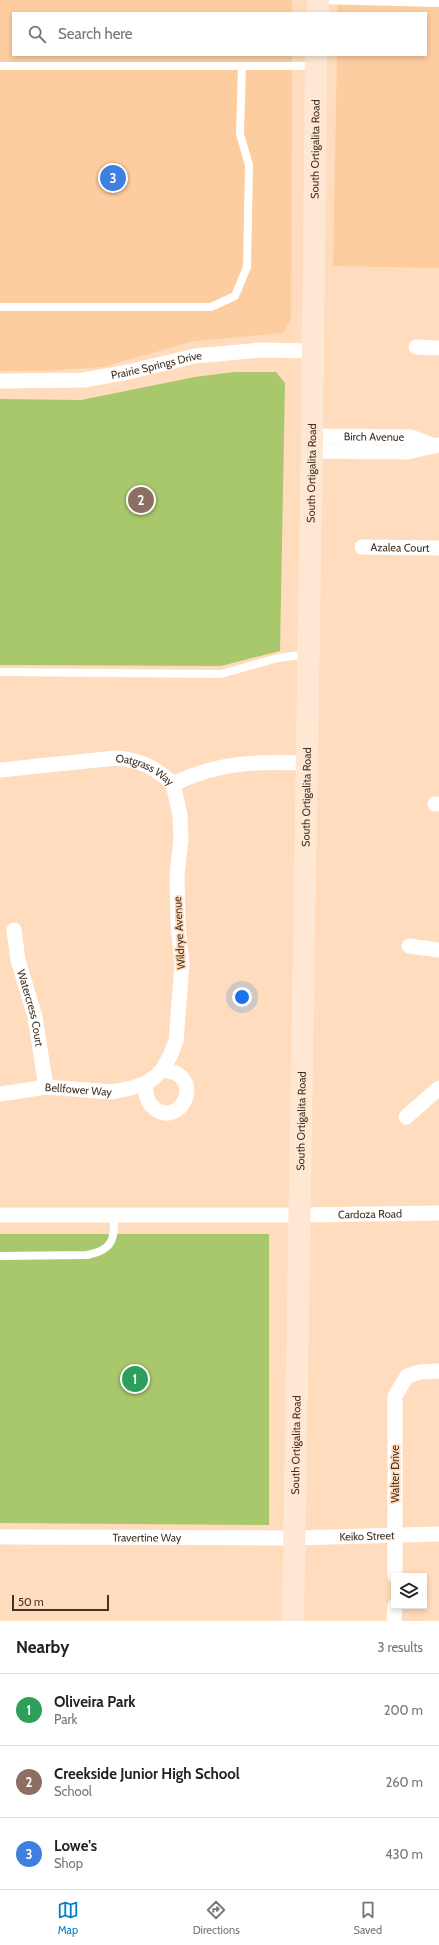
<!DOCTYPE html>
<style>
body{margin:0;font-family:Cabin,sans-serif;background:#f2f2f2;color:#222}
.controls{position:absolute;right:12px;bottom:12px;display:grid;overflow:hidden;border-radius:0px;box-shadow:0 2px 6px #0003}
.controls button{width:36px;height:36px;display:grid;place-items:center;padding:0;border:0;border-bottom:1px solid #e0e0e0;background:#fff;color:#222;font:20px sans-serif}
.scale{position:absolute;left:12px;bottom:10px;width:97px;box-sizing:border-box;padding-left:4px;border:2px solid #423222;border-top:0;font-size:11px;line-height:14px;white-space:nowrap;color:#423222;-webkit-text-stroke:3px #ffdcbd;paint-order:stroke}
.you{position:absolute;left:242px;top:997px;width:14px;height:14px;margin:-10px;border:3px solid #fff;border-radius:50%;background:#1a73e8;box-shadow:0 0 0 6px #1a73e833}
.badge{display:grid;place-items:center;width:26px;height:26px;border-radius:50%;background:#0181c9;color:#fff;font-size:13px;font-weight:700}
.pin{position:absolute;translate:-50% -50%;border:2px solid #fff;box-shadow:0 1px 4px #0006}
.list{margin:0;padding:0;list-style:none}
h2{display:flex;justify-content:space-between;align-items:center;height:52px;margin:0;padding:0 16px;font-size:17px}
h2 small{font-size:13px;font-weight:400;color:#767676}
.list li{display:grid;grid-template-columns:26px 1fr auto;gap:12px;align-items:center;box-sizing:border-box;height:72px;padding:0 16px;border-top:1px solid #e0e0e0}
.list b{display:block;font-size:15px;white-space:nowrap}
.list p{margin:0;font-size:13px;white-space:nowrap;color:#767676}
.list em{font-size:13px;font-style:normal;color:#767676}
.icon{flex:none;width:22px;height:22px;fill:none;stroke:currentColor;stroke-width:2;stroke-linecap:round;stroke-linejoin:round}
.map{position:relative;flex:none;width:439px;height:1621px;overflow:hidden}
.search{position:absolute;background:#fff;box-shadow:0 2px 6px #0003;left:12px;right:12px;top:12px;height:44px;display:flex;align-items:center;gap:10px;box-sizing:border-box;padding:0 14px;border-radius:0px;color:#767676;font-size:15px}
.sheet{height:268px;background:#fff}
nav{display:flex;justify-content:space-around;align-items:center;box-sizing:border-box;height:56px;border-top:1px solid #e0e0e0;background:#fff;font-size:11px;color:#767676}
nav a{display:grid;justify-items:center;gap:2px}
nav .on{color:#0181c9}
.map>svg:first-child{display:block}
.built{fill:#fdcc9f}
.green{fill:#a9c86c}
.lines{fill:none;stroke-linecap:round;stroke-linejoin:round}
.lane{stroke:#fff;stroke-width:8}
.street{stroke:#fff;stroke-width:15}
.secondary{stroke:#fee8d4;stroke-width:22}
.labels{text-anchor:middle;dominant-baseline:central;stroke-width:3.5;stroke-linejoin:round;paint-order:stroke}
.street-label{font-size:11px;fill:#423222;stroke:#ffdcbd}
</style>
<div class="map">
<svg width="439" height="1621" viewBox="0 0 439 1621">
<rect width="100%" height="100%" fill="#ffdcbd"/>
<!-- built -->
<path class="built" d="M0,0H292V13H13V55H292L291,319L283,333L194,341L103,367L42,371H0Z
M337,0H439V268L333,266L337,55H426V13H337Z"/>
<!-- green -->
<path class="green" d="M234,372H276L285,383L280,651L221,666L0,665V399L81,400L195,377Z
M0,1234H269V1525L0,1523Z"/>
<g class="lines">
<!-- lane -->
<path class="lane" d="M318,0L439,3
M0,66H315
M0,307H211L235,296L247,267L249,165L240,134L242,66
M0,672L221,674L278,658L308,654
M0,1256L87,1255C113,1250 115,1239 114,1215"/>
<!-- street -->
<g class="street">
<path d="M416,347L439,348"/>
<path id="s1" d="M0,381L84,380L128,372L195,356L261,350L313,351"/>
<path id="s2" d="M312,436L411,437L433,445"/>
<path d="M312,451L407,452L439,445"/>
<path id="s3" d="M362,547L439,548"/>
<path id="s4" d="M0,770L116,758C140,760 155,767 173,784"/>
<path d="M173,784C218,762 258,761 307,763"/>
<path d="M435,804H439"/>
<path id="s5" d="M14,930L18,960L35,1017L46,1087"/>
<path d="M409,946L439,950"/>
<path d="M146,1083C145,1093 146,1102 154,1108C181,1130 208,1073 162,1070"/>
<path id="s6" d="M0,1094L46,1087L112,1092L131,1088L146,1083L155,1077L162,1070L170,1056L176,1041L182,964L178,926L177,875L181,839L180,815L173,784"/>
<path d="M406,1117L439,1088"/>
<path id="s7" d="M0,1215H301L439,1213"/>
<path id="s8" d="M0,1537L294,1538L439,1534"/>
<path d="M395,1576V1396L407,1376L420,1372L439,1371"/>
<path d="M394,1621L395,1606"/>
</g>
<!-- secondary -->
<g class="secondary">
<path d="M318,13V0"/>
<path id="s9" d="M293,1621L312,436L316,55"/>
</g>
</g>
<g class="labels">
<!-- street labels -->
<g class="street-label">
<text stroke="none"><textPath href="#s9" startOffset="1472">South Ortigalita Road</textPath></text>
<text stroke="none"><textPath href="#s1" startOffset="158">Prairie Springs Drive</textPath></text>
<text stroke="none"><textPath href="#s2" startOffset="62">Birch Avenue</textPath></text>
<text stroke="none"><textPath href="#s9" startOffset="1148">South Ortigalita Road</textPath></text>
<text stroke="none"><textPath href="#s3" startOffset="38">Azalea Court</textPath></text>
<text stroke="none"><textPath href="#s4" startOffset="148">Oatgrass Way</textPath></text>
<text stroke="none"><textPath href="#s9" startOffset="824">South Ortigalita Road</textPath></text>
<text transform="translate(179 933) rotate(-93)">Wildrye Avenue</text>
<text stroke="none"><textPath href="#s5" startOffset="80">Watercress Court</textPath></text>
<text stroke="none"><textPath href="#s6" startOffset="79">Bellfower Way</textPath></text>
<text stroke="none"><textPath href="#s9" startOffset="500">South Ortigalita Road</textPath></text>
<text stroke="none"><textPath href="#s7" startOffset="370">Cardoza Road</textPath></text>
<text stroke="none"><textPath href="#s9" startOffset="176">South Ortigalita Road</textPath></text>
<text transform="translate(395 1474) rotate(-90)">Walter Drive</text>
<text stroke="none"><textPath href="#s8" startOffset="367">Keiko Street</textPath></text>
<text stroke="none"><textPath href="#s8" startOffset="147">Travertine Way</textPath></text>
</g>
</g>
</svg>
<div class="controls">
<button><svg class="icon" aria-label="layers" viewBox="0 0 24 24"><path d="M12 4l9 5-9 5-9-5zM3 14l9 5 9-5"/></svg></button>
</div>
<div class="scale">50 m</div>
<div class="you"></div>
<div class="pin badge" style="left:135px;top:1379px;background:#2e9e5b">1</div>
<div class="pin badge" style="left:141px;top:500px;background:#8d6e63">2</div>
<div class="pin badge" style="left:113px;top:178px;background:#3f7fe0">3</div>
<div class="search"><svg class="icon" aria-label="search" viewBox="0 0 24 24"><circle cx="10" cy="10" r="6"/><path d="M15 15l6 6"/></svg>Search here</div>
</div>
<section class="sheet">
<h2>Nearby<small>3 results</small></h2>
<ul class="list">
<li><span class="badge" style="background:#2e9e5b">1</span><div><b>Oliveira Park</b><p>Park</p></div><em>200 m</em></li>
<li><span class="badge" style="background:#8d6e63">2</span><div><b>Creekside Junior High School</b><p>School</p></div><em>260 m</em></li>
<li><span class="badge" style="background:#3f7fe0">3</span><div><b>Lowe's</b><p>Shop</p></div><em>430 m</em></li>
</ul>
</section>
<nav>
<a class="on"><svg class="icon" aria-label="map" viewBox="0 0 24 24"><path d="M3 6l6-2 6 2 6-2v14l-6 2-6-2-6 2zM9 4v14M15 6v14"/></svg>Map</a>
<a><svg class="icon" aria-label="directions" viewBox="0 0 24 24"><path d="M12 3l9 9-9 9-9-9zM9 14v-3h6M13 9l2 2-2 2"/></svg>Directions</a>
<a><svg class="icon" aria-label="saved" viewBox="0 0 24 24"><path d="M7 4h10v16l-5-4-5 4z"/></svg>Saved</a>
</nav>
